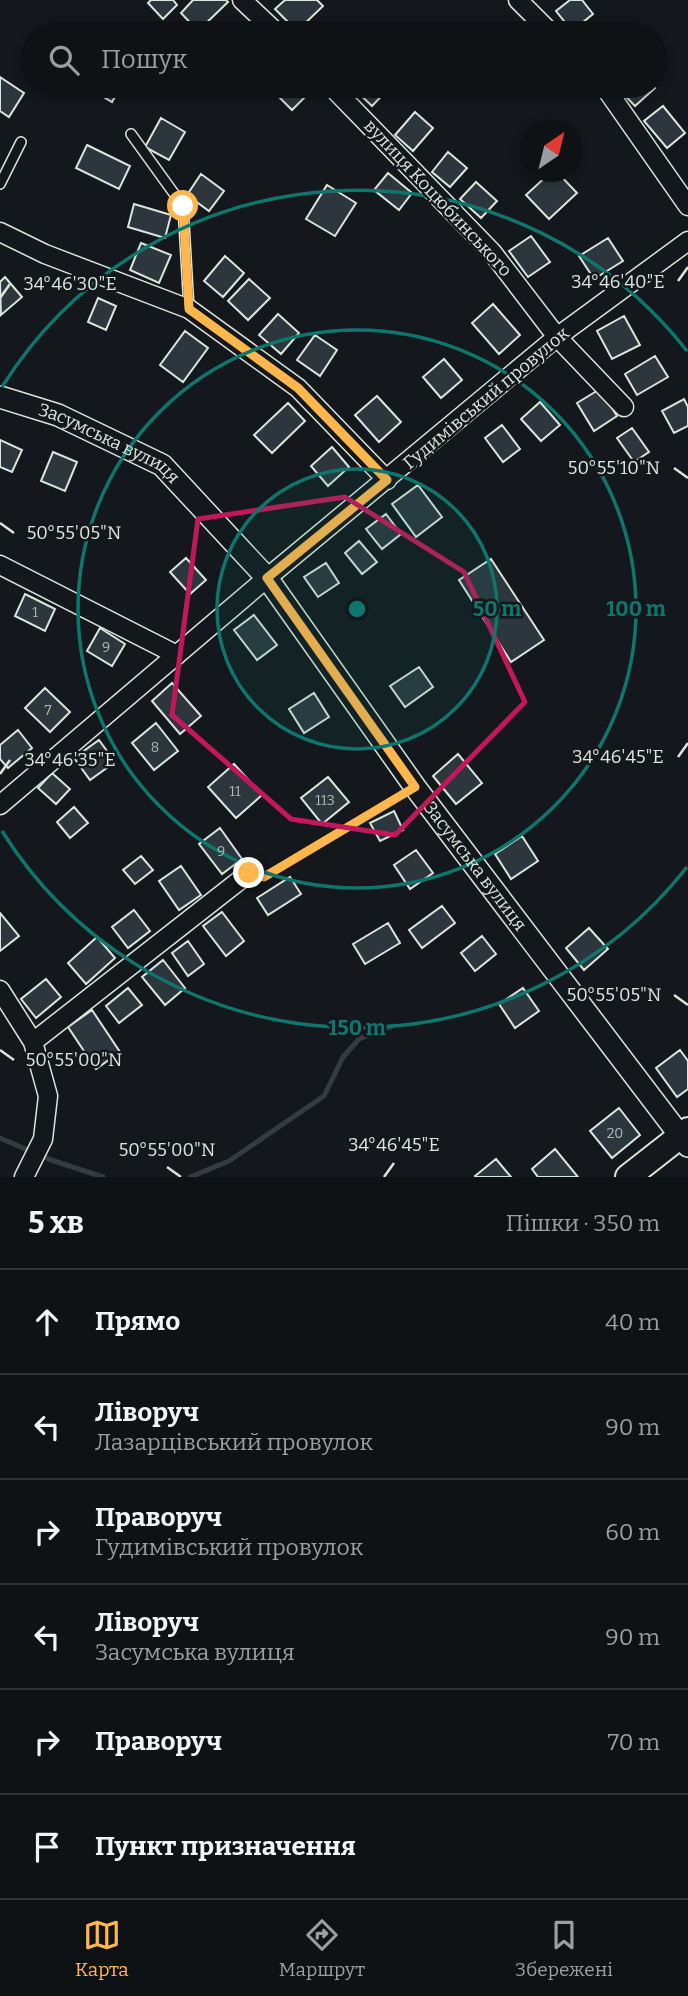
<!DOCTYPE html>
<html lang="uk">
<meta charset="utf-8">
<style>
body{margin:0;font-family:Bitter,serif;background:#181b1e;color:#f1f3f6}
.compass{position:absolute;left:520px;top:119px;width:63px;height:63px;border-radius:50%;background:#0f1215;box-shadow:0 4px 10px #0003;rotate:35deg}
.stop{position:absolute;width:21px;height:21px;margin:-16px;border:5px solid #ffb74d;border-radius:50%;background:#fff}
.stop.end{background:#ffb74d;border-color:#fff;box-shadow:0 2px 7px #0008}
.list{margin:0;padding:0;list-style:none}
h2{display:flex;justify-content:space-between;align-items:center;height:91px;margin:0;padding:0 28px;font-size:30px}
h2 small{font-size:23px;font-weight:400;color:#9b9ea0}
.list li{display:grid;grid-template-columns:46px 1fr auto;gap:21px;align-items:center;box-sizing:border-box;height:105px;padding:0 28px;border-top:2px solid #2f3234}
.list b{display:block;font-size:26px;white-space:nowrap}
.list p{margin:0;font-size:23px;white-space:nowrap;color:#9b9ea0}
.list em{font-size:23px;font-style:normal;color:#9b9ea0}
.icon{flex:none;width:38px;height:38px;fill:none;stroke:currentColor;stroke-width:2;stroke-linecap:round;stroke-linejoin:round}
.map{position:relative;flex:none;width:688px;height:1177px;overflow:hidden}
.search{position:absolute;background:#0f1215;box-shadow:0 4px 10px #0003;left:21px;right:21px;top:21px;height:77px;display:flex;align-items:center;gap:18px;box-sizing:border-box;padding:0 24px;border-radius:38px;color:#9b9ea0;font-size:26px}
.sheet{height:721px;background:#0f1215}
nav{display:flex;justify-content:space-around;align-items:center;box-sizing:border-box;height:98px;border-top:2px solid #2f3234;background:#0f1215;font-size:19px;color:#9b9ea0}
nav a{display:grid;justify-items:center;gap:4px}
nav .on{color:#ffb74d}
.map>svg:first-child{display:block}
.lines{fill:none;stroke-linecap:round;stroke-linejoin:round}
.stream{stroke:#363b3e;stroke-width:5}
.building{fill:#2c363c;stroke:#d8e6dc;stroke-width:2}
.service-casing{stroke:#d8e6dc;stroke-width:12}
.minor-casing{stroke:#d8e6dc;stroke-width:21}
.tertiary-casing{stroke:#d8e6dc;stroke-width:24}
.secondary-casing{stroke:#d8e6dc;stroke-width:28}
.path{stroke:#9da8a2;stroke-width:3.5;stroke-dasharray:5 3.5;stroke-linecap:butt}
.service{stroke:#14181c;stroke-width:9}
.minor{stroke:#14181c;stroke-width:18}
.tertiary{stroke:#14181c;stroke-width:21}
.secondary{stroke:#14181c;stroke-width:24}
.route{stroke:#ffb74d;stroke-width:9}
.marked{fill:none;stroke:#c2185b;stroke-width:5;stroke-linejoin:round}
.ticks{fill:none;stroke:#d8e6dc;stroke-width:2.5}
.ring{fill:none;stroke:#0f766e;stroke-width:3.5}
.labels{text-anchor:middle;dominant-baseline:central;stroke-width:5;stroke-linejoin:round;paint-order:stroke}
.number-label{font-size:14px;fill:#adbab4}
.street-label{font-size:18px;fill:#d8e6dc;stroke:#14181c}
.ticks-label{font-size:18px;text-anchor:middle;fill:#d8e6dc;stroke:#14181c;stroke-width:5;stroke-linejoin:round;paint-order:stroke}
.centre{fill:#0f766e;stroke:#14181c;stroke-width:3.5}
.ring-label{font-size:21px;text-anchor:middle;font-weight:bold;fill:#0f766e;stroke:#14181c;stroke-width:5;stroke-linejoin:round;paint-order:stroke}
</style>
<div class="map">
<svg width="688" height="1177" viewBox="0 0 688 1177">
<rect width="100%" height="100%" fill="#14181c"/>
<g class="lines">
<!-- stream -->
<path class="stream" d="M0,1138L51,1160L103,1177
M190,1177L229,1161L324,1096L343,1057L359,1039L393,1026"/>
</g>
<!-- building -->
<path class="building" d="M151,0H173L177,5L163,19L148,3Z
M193,0H226L228,2L198,31L181,13Z
M285,0H317L323,6L297,31L275,9Z
M570,0H582L593,14L572,31L556,11Z
M0,77L24,93L9,117L0,111Z
M90,86H121L112,102L89,88Z
M276,86H306L311,91L292,110L272,90Z
M355,86H389L390,87L372,106L353,88Z
M616,86H653L655,88L635,106Z
M663,106L685,133L667,148L644,121Z
M415,112L433,128L413,151L395,135Z
M161,118L185,132L169,160L145,147Z
M87,145L130,166L119,189L76,168Z
M448,152L467,168L450,187L432,172Z
M551,172H557L577,193L549,219L526,195Z
M388,173L412,193L399,210L374,190Z
M201,174L224,191L209,211L187,195Z
M476,182L497,201L481,218L460,199Z
M327,185L356,203L335,236L306,219Z
M134,204L171,215L165,238L128,227Z
M531,236L550,262L528,277L509,251Z
M608,238L623,261L594,279L579,256Z
M141,243L171,255L159,283L130,270Z
M225,256L244,273L223,297L204,281Z
M5,277L22,297L1,315L0,282Z
M249,279L270,298L248,320L228,301Z
M98,298L116,306L106,330L88,322Z
M493,304L520,335L499,354L472,323Z
M278,314L299,333L281,354L259,335Z
M624,316L640,345L612,359L597,331Z
M185,331L208,348L183,382L160,365Z
M315,335L337,350L320,376L297,360Z
M655,356L668,377L637,395L625,374Z
M444,359L462,380L441,398L423,377Z
M600,389L617,416L594,431L577,403Z
M377,396L401,422L379,442L355,415Z
M684,399L688,407V426L674,433L662,411Z
M540,402L560,425L541,441L521,419Z
M288,403L305,421L272,453L254,435Z
M502,425L520,449L503,462L485,438Z
M632,428L649,452L634,462L617,438Z
M0,440L22,450L12,472L0,467Z
M332,447L349,467L328,486L311,466Z
M53,452L77,462L65,491L41,481Z
M418,485L442,517L416,537L392,504Z
M386,514L401,534L382,549L366,529Z
M359,541L377,562L362,574L345,553Z
M186,558L206,580L190,594L170,572Z
M491,559L544,640L511,662L459,580Z
M326,563L339,583L318,597L304,577Z
M25,594L55,609L45,631L15,616Z
M254,615L277,645L257,660L234,630Z
M100,628L125,644L112,666L87,651Z
M419,667L433,687L405,707L390,686Z
M172,683L201,716L180,734L152,701Z
M45,688L70,712L50,732L25,708Z
M314,693L329,717L304,733L289,709Z
M156,723L178,751L154,770L132,743Z
M18,730L32,748L8,768L0,759V745Z
M99,740L115,762L90,780L74,758Z
M458,754L482,783L456,804L433,776Z
M234,764L262,795L236,818L208,787Z
M52,773L70,789L56,804L38,788Z
M328,777L349,802L322,824L301,798Z
M74,807L88,823L70,838L57,822Z
M394,811L403,830L380,841L370,823Z
M220,828L242,859L222,874L199,844Z
M522,836L538,861L511,879L495,854Z
M416,850L433,873L410,889L394,865Z
M141,856L153,870L135,884L123,870Z
M181,866L201,895L179,910L159,881Z
M290,877L301,894L268,915L257,898Z
M442,906L455,923L422,948L409,930Z
M134,910L150,931L128,948L112,927Z
M222,912L244,941L226,956L203,926Z
M0,913L19,936L0,951Z
M388,923L400,943L365,964L353,944Z
M589,928L608,949L584,970L566,948Z
M482,936L496,954L475,971L461,953Z
M97,937L115,958L86,984L68,963Z
M188,941L204,964L188,976L172,953Z
M163,960L185,988L165,1005L142,977Z
M46,979L61,997L36,1018L21,999Z
M128,988L142,1005L119,1023L106,1006Z
M523,988L539,1011L515,1028L499,1004Z
M92,1010L120,1052L96,1069L68,1027Z
M680,1050L688,1061V1089L677,1097L656,1068Z
M619,1108L640,1135L612,1158L590,1131Z
M555,1149L578,1177H538L532,1169Z
M496,1159L511,1177H476L475,1176Z"/>
<g class="lines">
<defs>
<path id="service" d="M131,134L183,206L189,309
M0,184L21,142"/>
<path id="minor" d="M242,0L277,33
M518,0L551,33
M331,86L492,252L557,337L624,407
M604,86L688,206
M0,232L45,254L189,309L298,388L387,480
M0,565L177,655
M0,805L267,578L557,337L688,241
M0,990L33,1042L48,1096L43,1139L24,1177
M33,1042L249,873"/>
<g id="tertiary">
<path id="s1" d="M0,397L58,415L162,465L267,578L415,787L688,1146"/>
</g>
<path id="secondary" d="M628,1177L688,1130"/>
</defs>
<!-- service casing -->
<use href="#service" class="service-casing"/>
<!-- minor casing -->
<use href="#minor" class="minor-casing"/>
<!-- tertiary casing -->
<use href="#tertiary" class="tertiary-casing"/>
<!-- secondary casing -->
<use href="#secondary" class="secondary-casing"/>
<!-- path -->
<path class="path" d="M267,875L399,797"/>
<!-- service -->
<use href="#service" class="service"/>
<!-- minor -->
<use href="#minor" class="minor"/>
<!-- tertiary -->
<use href="#tertiary" class="tertiary"/>
<!-- secondary -->
<use href="#secondary" class="secondary"/>
</g>
<g class="lines">
<!-- route -->
<path class="route" d="M183,206L189,309L298,388L387,480L267,578L415,787L264,877L249,873"/>
</g>
<!-- marked area -->
<path class="marked" d="M345,497L464,572L525,702L395,835L291,819L172,715L198,519Z"/>
<!-- ticks -->
<path class="ticks" d="M678,281L688,267M0,298L10,284M674,468L688,478M0,523L14,533M678,757L688,743M0,774L10,760M674,995L688,1005M0,1050L14,1060M167,1167L181,1177M384,1177L394,1163"/>
<!-- distance rings -->
<circle cx="357" cy="609" r="140" fill="#0f766e" fill-opacity=".12"/>
<g class="ring">
<circle cx="357" cy="609" r="140"/>
<circle cx="357" cy="609" r="279"/>
<path d="M687 867A419 419 0 0 1 2 831M2 387A419 419 0 0 1 687 351"/>
</g>
<g class="labels">
<!-- number labels -->
<g class="number-label">
<text x="35" y="612">1</text>
<text x="106" y="647">9</text>
<text x="48" y="710">7</text>
<text x="155" y="747">8</text>
<text x="235" y="791">11</text>
<text x="325" y="800">113</text>
<text x="221" y="851">9</text>
<text x="615" y="1133">20</text>
</g>
<!-- street labels -->
<g class="street-label">
<text transform="translate(438 198) rotate(47)">вулиця Коцюбинського</text>
<text transform="translate(486 398) rotate(-40)">Гудимівський провулок</text>
<text stroke="none"><textPath href="#s1" startOffset="119">Засумська вулиця</textPath></text>
<text stroke="none"><textPath href="#s1" startOffset="686">Засумська вулиця</textPath></text>
</g>
</g>
<g class="ticks-label">
<text x="618" y="288">34°46'40"E</text>
<text x="70" y="290">34°46'30"E</text>
<text x="614" y="474">50°55'10"N</text>
<text x="74" y="539">50°55'05"N</text>
<text x="618" y="763">34°46'45"E</text>
<text x="70" y="766">34°46'35"E</text>
<text x="614" y="1001">50°55'05"N</text>
<text x="74" y="1066">50°55'00"N</text>
<text x="394" y="1151">34°46'45"E</text>
<text x="167" y="1156">50°55'00"N</text>
</g>
<circle cx="357" cy="609" r="10" class="centre"/>
<g class="ring-label">
<text x="497" y="616">50 m</text>
<text x="636" y="616">100 m</text>
<text x="357" y="1035">150 m</text>
</g>
</svg>
<svg class="compass" viewBox="-18 -18 36 36"><path d="M0-13l5 13h-10z" fill="#e53935"/><path d="M0 13l5-13h-10z" fill="#9b9ea0"/></svg>
<div class="stop" style="left:183px;top:206px"></div>
<div class="stop end" style="left:249px;top:873px"></div>
<div class="search"><svg class="icon" aria-label="search" viewBox="0 0 24 24"><circle cx="10" cy="10" r="6"/><path d="M15 15l6 6"/></svg>Пошук</div>
</div>
<section class="sheet">
<h2>5 хв<small>Пішки · 350 m</small></h2>
<ul class="list">
<li><svg class="icon" aria-label="ahead" viewBox="0 0 24 24"><path d="M12 20V5M6 11l6-6 6 6"/></svg><div><b>Прямо</b></div><em>40 m</em></li>
<li><svg class="icon" aria-label="left" viewBox="0 0 24 24"><path d="M17 20v-9H6M10 6l-5 5 5 5"/></svg><div><b>Ліворуч</b><p>Лазарцівський провулок</p></div><em>90 m</em></li>
<li><svg class="icon" aria-label="right" viewBox="0 0 24 24"><path d="M7 20v-9h11M14 6l5 5-5 5"/></svg><div><b>Праворуч</b><p>Гудимівський провулок</p></div><em>60 m</em></li>
<li><svg class="icon" aria-label="left" viewBox="0 0 24 24"><path d="M17 20v-9H6M10 6l-5 5 5 5"/></svg><div><b>Ліворуч</b><p>Засумська вулиця</p></div><em>90 m</em></li>
<li><svg class="icon" aria-label="right" viewBox="0 0 24 24"><path d="M7 20v-9h11M14 6l5 5-5 5"/></svg><div><b>Праворуч</b></div><em>70 m</em></li>
<li><svg class="icon" aria-label="arrive" viewBox="0 0 24 24"><path d="M6 21V4h12l-3 4 3 4H6"/></svg><div><b>Пункт призначення</b></div></li>
</ul>
</section>
<nav>
<a class="on"><svg class="icon" aria-label="map" viewBox="0 0 24 24"><path d="M3 6l6-2 6 2 6-2v14l-6 2-6-2-6 2zM9 4v14M15 6v14"/></svg>Карта</a>
<a><svg class="icon" aria-label="directions" viewBox="0 0 24 24"><path d="M12 3l9 9-9 9-9-9zM9 14v-3h6M13 9l2 2-2 2"/></svg>Маршрут</a>
<a><svg class="icon" aria-label="saved" viewBox="0 0 24 24"><path d="M7 4h10v16l-5-4-5 4z"/></svg>Збережені</a>
</nav>
